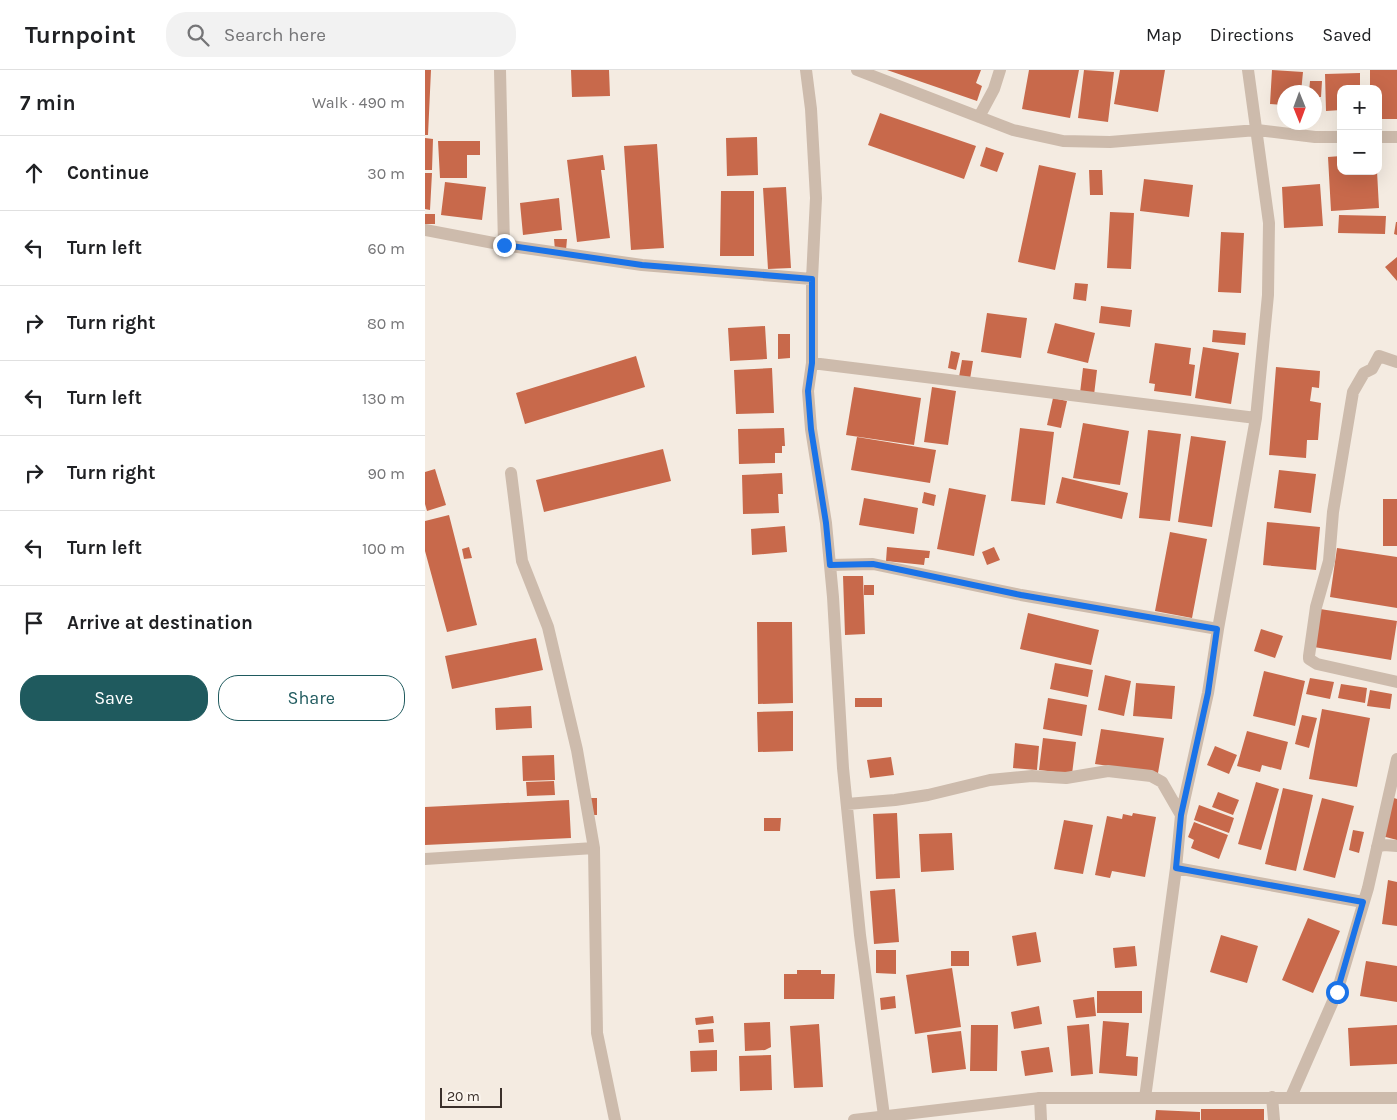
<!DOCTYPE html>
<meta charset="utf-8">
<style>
body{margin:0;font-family:Karla,sans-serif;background:#f2f2f2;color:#202124}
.controls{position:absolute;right:15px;top:15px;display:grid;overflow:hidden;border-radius:10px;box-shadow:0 5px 20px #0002}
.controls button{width:45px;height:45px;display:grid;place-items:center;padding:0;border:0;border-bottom:1px solid #e0e0e0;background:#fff;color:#202124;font:25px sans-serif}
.compass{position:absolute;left:852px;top:15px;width:45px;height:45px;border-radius:50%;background:#fff;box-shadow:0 5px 20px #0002;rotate:179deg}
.scale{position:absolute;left:15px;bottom:12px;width:62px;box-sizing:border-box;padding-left:5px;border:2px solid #3b302b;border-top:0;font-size:14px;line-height:18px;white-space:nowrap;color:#3b302b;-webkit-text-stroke:4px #fbf5ee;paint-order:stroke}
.stop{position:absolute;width:15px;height:15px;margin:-11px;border:4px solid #1a73e8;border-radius:50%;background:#fff}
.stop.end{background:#1a73e8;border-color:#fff;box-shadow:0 1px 5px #0008}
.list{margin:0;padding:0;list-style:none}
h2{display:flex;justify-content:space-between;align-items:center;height:65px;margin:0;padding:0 20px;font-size:21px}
h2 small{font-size:16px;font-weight:400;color:#757577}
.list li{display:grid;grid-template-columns:32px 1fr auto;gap:15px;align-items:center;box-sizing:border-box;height:75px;padding:0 20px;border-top:1px solid #e0e0e0}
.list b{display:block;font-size:19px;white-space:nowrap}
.list em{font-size:16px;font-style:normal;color:#757577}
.actions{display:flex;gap:10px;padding:15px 20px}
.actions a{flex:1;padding:11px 0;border:1px solid #1f5a5e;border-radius:20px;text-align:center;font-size:18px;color:#1f5a5e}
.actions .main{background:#1f5a5e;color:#fff}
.icon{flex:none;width:28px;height:28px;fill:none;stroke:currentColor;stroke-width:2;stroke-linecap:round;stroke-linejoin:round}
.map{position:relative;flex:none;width:972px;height:1050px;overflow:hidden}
header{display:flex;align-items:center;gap:30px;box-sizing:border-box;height:70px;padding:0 25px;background:#fff;border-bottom:1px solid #e0e0e0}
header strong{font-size:24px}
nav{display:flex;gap:28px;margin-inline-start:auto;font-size:18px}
.search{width:350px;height:45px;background:#f2f2f2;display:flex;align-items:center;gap:12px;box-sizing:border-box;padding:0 18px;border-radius:20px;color:#757577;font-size:19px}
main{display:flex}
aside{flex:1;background:#fff}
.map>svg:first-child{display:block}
.building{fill:#c8694b}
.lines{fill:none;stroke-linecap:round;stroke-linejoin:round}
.minor{stroke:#cdbbac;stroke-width:12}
.tertiary{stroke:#cdbbac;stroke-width:12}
.route{stroke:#1a73e8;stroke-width:6}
</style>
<header>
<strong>Turnpoint</strong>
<div class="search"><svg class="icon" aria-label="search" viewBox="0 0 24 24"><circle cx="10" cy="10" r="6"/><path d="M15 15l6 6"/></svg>Search here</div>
<nav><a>Map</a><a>Directions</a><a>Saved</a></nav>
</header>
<main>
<aside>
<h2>7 min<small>Walk · 490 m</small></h2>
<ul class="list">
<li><svg class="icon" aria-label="ahead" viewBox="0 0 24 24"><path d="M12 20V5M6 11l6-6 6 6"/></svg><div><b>Continue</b></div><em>30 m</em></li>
<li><svg class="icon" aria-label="left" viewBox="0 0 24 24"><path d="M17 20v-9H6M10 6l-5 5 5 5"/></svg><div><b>Turn left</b></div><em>60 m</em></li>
<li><svg class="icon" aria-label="right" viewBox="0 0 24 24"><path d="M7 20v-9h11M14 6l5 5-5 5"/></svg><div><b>Turn right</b></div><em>80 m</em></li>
<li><svg class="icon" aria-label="left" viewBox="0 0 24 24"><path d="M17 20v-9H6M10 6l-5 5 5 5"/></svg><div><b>Turn left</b></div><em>130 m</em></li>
<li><svg class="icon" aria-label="right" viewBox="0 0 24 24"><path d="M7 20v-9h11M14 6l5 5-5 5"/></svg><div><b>Turn right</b></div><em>90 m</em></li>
<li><svg class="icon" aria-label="left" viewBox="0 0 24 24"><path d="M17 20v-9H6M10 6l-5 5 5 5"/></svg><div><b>Turn left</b></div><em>100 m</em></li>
<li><svg class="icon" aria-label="arrive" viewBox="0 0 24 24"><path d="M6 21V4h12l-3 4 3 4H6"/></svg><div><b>Arrive at destination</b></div></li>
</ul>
<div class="actions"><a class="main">Save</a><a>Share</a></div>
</aside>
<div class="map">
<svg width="972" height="1050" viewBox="0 0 972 1050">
<rect width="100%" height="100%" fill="#f4ebe1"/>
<!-- building -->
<path class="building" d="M0,0H6L3,65H0Z
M146,0H184L185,26L147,27Z
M462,0H556L551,13L557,16L552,31Z
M604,0H654L645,48L597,39Z
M659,0L689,2L683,52L653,48Z
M695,0H740L733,42L689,34Z
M847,0L878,2L876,22H859V35L845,34Z
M945,0H972V49H953V19H945Z
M935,3V19H916V40L901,41L900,4Z
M885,11H897L896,27H889V22H884Z
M455,43L551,76L539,109L443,75Z
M332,67L333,105L302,106L301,68Z
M0,68L8,69L7,100H0Z
M13,71H55V85H42V108H15Z
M232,74L239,178L206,180L199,76Z
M561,77L579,83L572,102L555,96Z
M178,85L180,100H176L185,168L152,172L142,90Z
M916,86V101H952L954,138L906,141L903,87Z
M614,95L651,103L630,200L593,192Z
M664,100H677L678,125H665Z
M0,103H7L5,140L0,139Z
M719,109L768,115L764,147L715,141Z
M20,112L61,117L57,150L16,145Z
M895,114L898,156L859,158L857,117Z
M361,117L366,198L343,199L338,118Z
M296,121H329V186H295Z
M134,128L137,160L98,165L95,133Z
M685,142L709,143L706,199L682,198Z
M0,144H10V154H0Z
M914,145L961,146L960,164L913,163Z
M971,152H972V165L969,164Z
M796,162L819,163L816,223L793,222Z
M129,169H142L141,180H130Z
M972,187V211L960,197Z
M650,213L663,214L661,231L648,229Z
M676,236L707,240L705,257L674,253Z
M562,243L602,248L596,288L556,282Z
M630,253L670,263L663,293L622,283Z
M340,256L342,289L305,291L303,258Z
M788,260L821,263L820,275L787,272Z
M353,264H365V288L353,289Z
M730,273L766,278L764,294L770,295L766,326L729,321L730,314L724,313Z
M778,277L814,283L806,334L770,328Z
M526,281L535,283L531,300L523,298Z
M211,286L220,317L100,354L91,323Z
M537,290L548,291L545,309L534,307Z
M851,297L895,301L894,318L887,317L885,331L896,333L893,370H882L881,388L844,385Z
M347,298L349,343L311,344L309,300Z
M658,298L672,300L669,325L655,323Z
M429,317L496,328L489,375L421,365Z
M507,317L531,321L523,375L499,372Z
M628,328L642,331L636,358L622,355Z
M658,353L704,361L695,415L648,408Z
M359,358L360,376H357V383H350V393L314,394L313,359Z
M595,358L629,362L620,435L586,431Z
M723,360L756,364L745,451L714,448Z
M766,366L801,371L787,457L753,452Z
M432,367L511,380L505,413L426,400Z
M238,379L246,411L119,442L111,410Z
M10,399L21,435L2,441L0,434V402Z
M854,400L891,404L886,443L849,438Z
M357,403L358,424H353L354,443L318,444L317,405Z
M637,407L703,423L697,449L631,433Z
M524,418L561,425L549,486L512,479Z
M499,422L511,425L509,436L497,433Z
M439,428L493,438L489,464L434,455Z
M958,429H972V476H958Z
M24,445L52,555L22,562L0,481V451Z
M842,452L895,457L891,500L838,495Z
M360,456L362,482L327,485L326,459Z
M745,462L782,469L767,548L730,541Z
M44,477L47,488L39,489L37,479Z
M462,477L505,481L504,488H500L499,495L461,491Z
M569,477L575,490L562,495L557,482Z
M912,478L972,487V538L905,527Z
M418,506H438L440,564L420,565Z
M439,515H449V525H439Z
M895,539L972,551L966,590L889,577Z
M603,543L674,560L666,595L595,579Z
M332,552H367L368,633L333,634Z
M836,559L858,566L850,588L829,581Z
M111,568L118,600L27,619L20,586Z
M630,593L668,600L663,627L625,619Z
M839,601L880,611L870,656L828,646Z
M680,605L706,611L699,646L673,640Z
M885,608L909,612L905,629L881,624Z
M711,613L750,616L747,649L708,646Z
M916,614L942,618L940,633L913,628Z
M945,620L967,624L965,639L942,636Z
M430,628H457V637H430Z
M623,628L662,635L657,666L618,659Z
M106,636L107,658L71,660L70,638Z
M897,639L945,648L932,717L884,709Z
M368,641V681L333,682L332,642Z
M877,645L892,648L884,678L870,674Z
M676,659L739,668L733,703L670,694Z
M822,661L863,672L856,700L837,695L835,702L812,696Z
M618,668L651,672L647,704L614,700Z
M590,673L614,676L612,700L588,698Z
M790,676L812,685L804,704L782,695Z
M129,685L130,710L98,711L97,686Z
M466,687L469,705L445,708L442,690Z
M129,711L130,725L102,726L101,712Z
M831,712L854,719L836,780L813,774Z
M858,718L888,725L871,801L840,794Z
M793,722L814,730L808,745L787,737Z
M966,727L972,729V770L957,766Z
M164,728H172V745H164Z
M897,728L929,736L910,808L878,800Z
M144,730L146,768L0,775V737Z
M774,735L809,748L804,763L769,750Z
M472,743L475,808L451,809L448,744Z
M708,743L731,747L720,807L687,801L685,808L670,805L682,746L697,749L698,744L707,746Z
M339,748H356L355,761H339Z
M639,750L668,755L658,804L629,799Z
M769,752L803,765L794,789L766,778L769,770L763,767Z
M928,760L939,762L934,783L924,780Z
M527,763L529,800L496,802L494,764Z
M963,810L972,812V856L957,854Z
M470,819L474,872L449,874L445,821Z
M883,848L915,861L888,923L857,910Z
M611,862L616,892L592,896L587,866Z
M796,865L833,876L822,913L785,902Z
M710,876L712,896L690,898L688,878Z
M451,880H471V904L451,903Z
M526,881H544V896H526Z
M941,891L972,896V932L935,926Z
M527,898L536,957L490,964L481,905Z
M372,900H396V904H410L409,929H359V904H372Z
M672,921H717V943H672Z
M470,926L471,938L456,940L455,928Z
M669,927L671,946L651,948L648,930Z
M614,936L617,954L589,959L586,942Z
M288,946L289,953L271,955L270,948Z
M678,951L704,953L701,986L713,987L712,1006L674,1003Z
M345,952L346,977L340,980L320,981L319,953Z
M394,954L398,1017L369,1018L365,956Z
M664,954L668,1004L646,1006L642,956Z
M546,955H573L572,1001H545Z
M972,955V994L925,996L923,958Z
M288,959L289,972L274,973L273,960Z
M536,961L541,999L507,1003L502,965Z
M624,977L628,1002L600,1006L596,981Z
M292,980V1001L266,1002L265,981Z
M346,985L347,1020L315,1021L314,986Z
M776,1039H839V1050H776Z
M731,1040L775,1042V1050H730Z"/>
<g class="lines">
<!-- minor -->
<path class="minor" d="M75,0L79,175
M381,0L386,39L391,128L387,209V293L383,321L386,359L401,453L408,527L418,698L435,865L459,1046
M432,0L588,60L638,71L685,72L832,60L890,67H916
M554,47L569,19L575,0
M953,67H972
M0,160L79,175L217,195L387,209
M972,292L954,286L947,299L939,303L928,322L908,442L904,491L891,537L884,586V589L892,594L972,612
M387,293L831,348
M86,403L97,491L123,557L152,680L169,778L172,963L190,1050
M405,495L448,494L596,525L793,559
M422,734L470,730L503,725L565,710L607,706L641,708L683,701L726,706L737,712L756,745
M952,777L959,775L972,776
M0,789L169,778
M751,798L938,832
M847,1027L849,1050
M866,1027L912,922L943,818L972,689
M615,1028L616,1050
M720,1028L751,798L756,745L783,623L793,559L831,348L843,225L844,153L823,0"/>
<!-- tertiary -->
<path class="tertiary" d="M429,1050L615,1028H972"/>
</g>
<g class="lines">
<!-- route -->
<path class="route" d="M79,175L217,195L387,209V293L383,321L386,359L401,453L405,495L448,494L596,525L792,559L783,623L756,745L751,798L938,832L912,922"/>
</g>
</svg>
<div class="controls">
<button>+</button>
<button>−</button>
</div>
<svg class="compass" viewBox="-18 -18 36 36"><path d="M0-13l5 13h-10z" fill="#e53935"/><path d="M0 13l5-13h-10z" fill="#757577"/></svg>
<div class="scale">20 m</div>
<div class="stop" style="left:912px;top:922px"></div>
<div class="stop end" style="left:79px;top:175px"></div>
</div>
</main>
